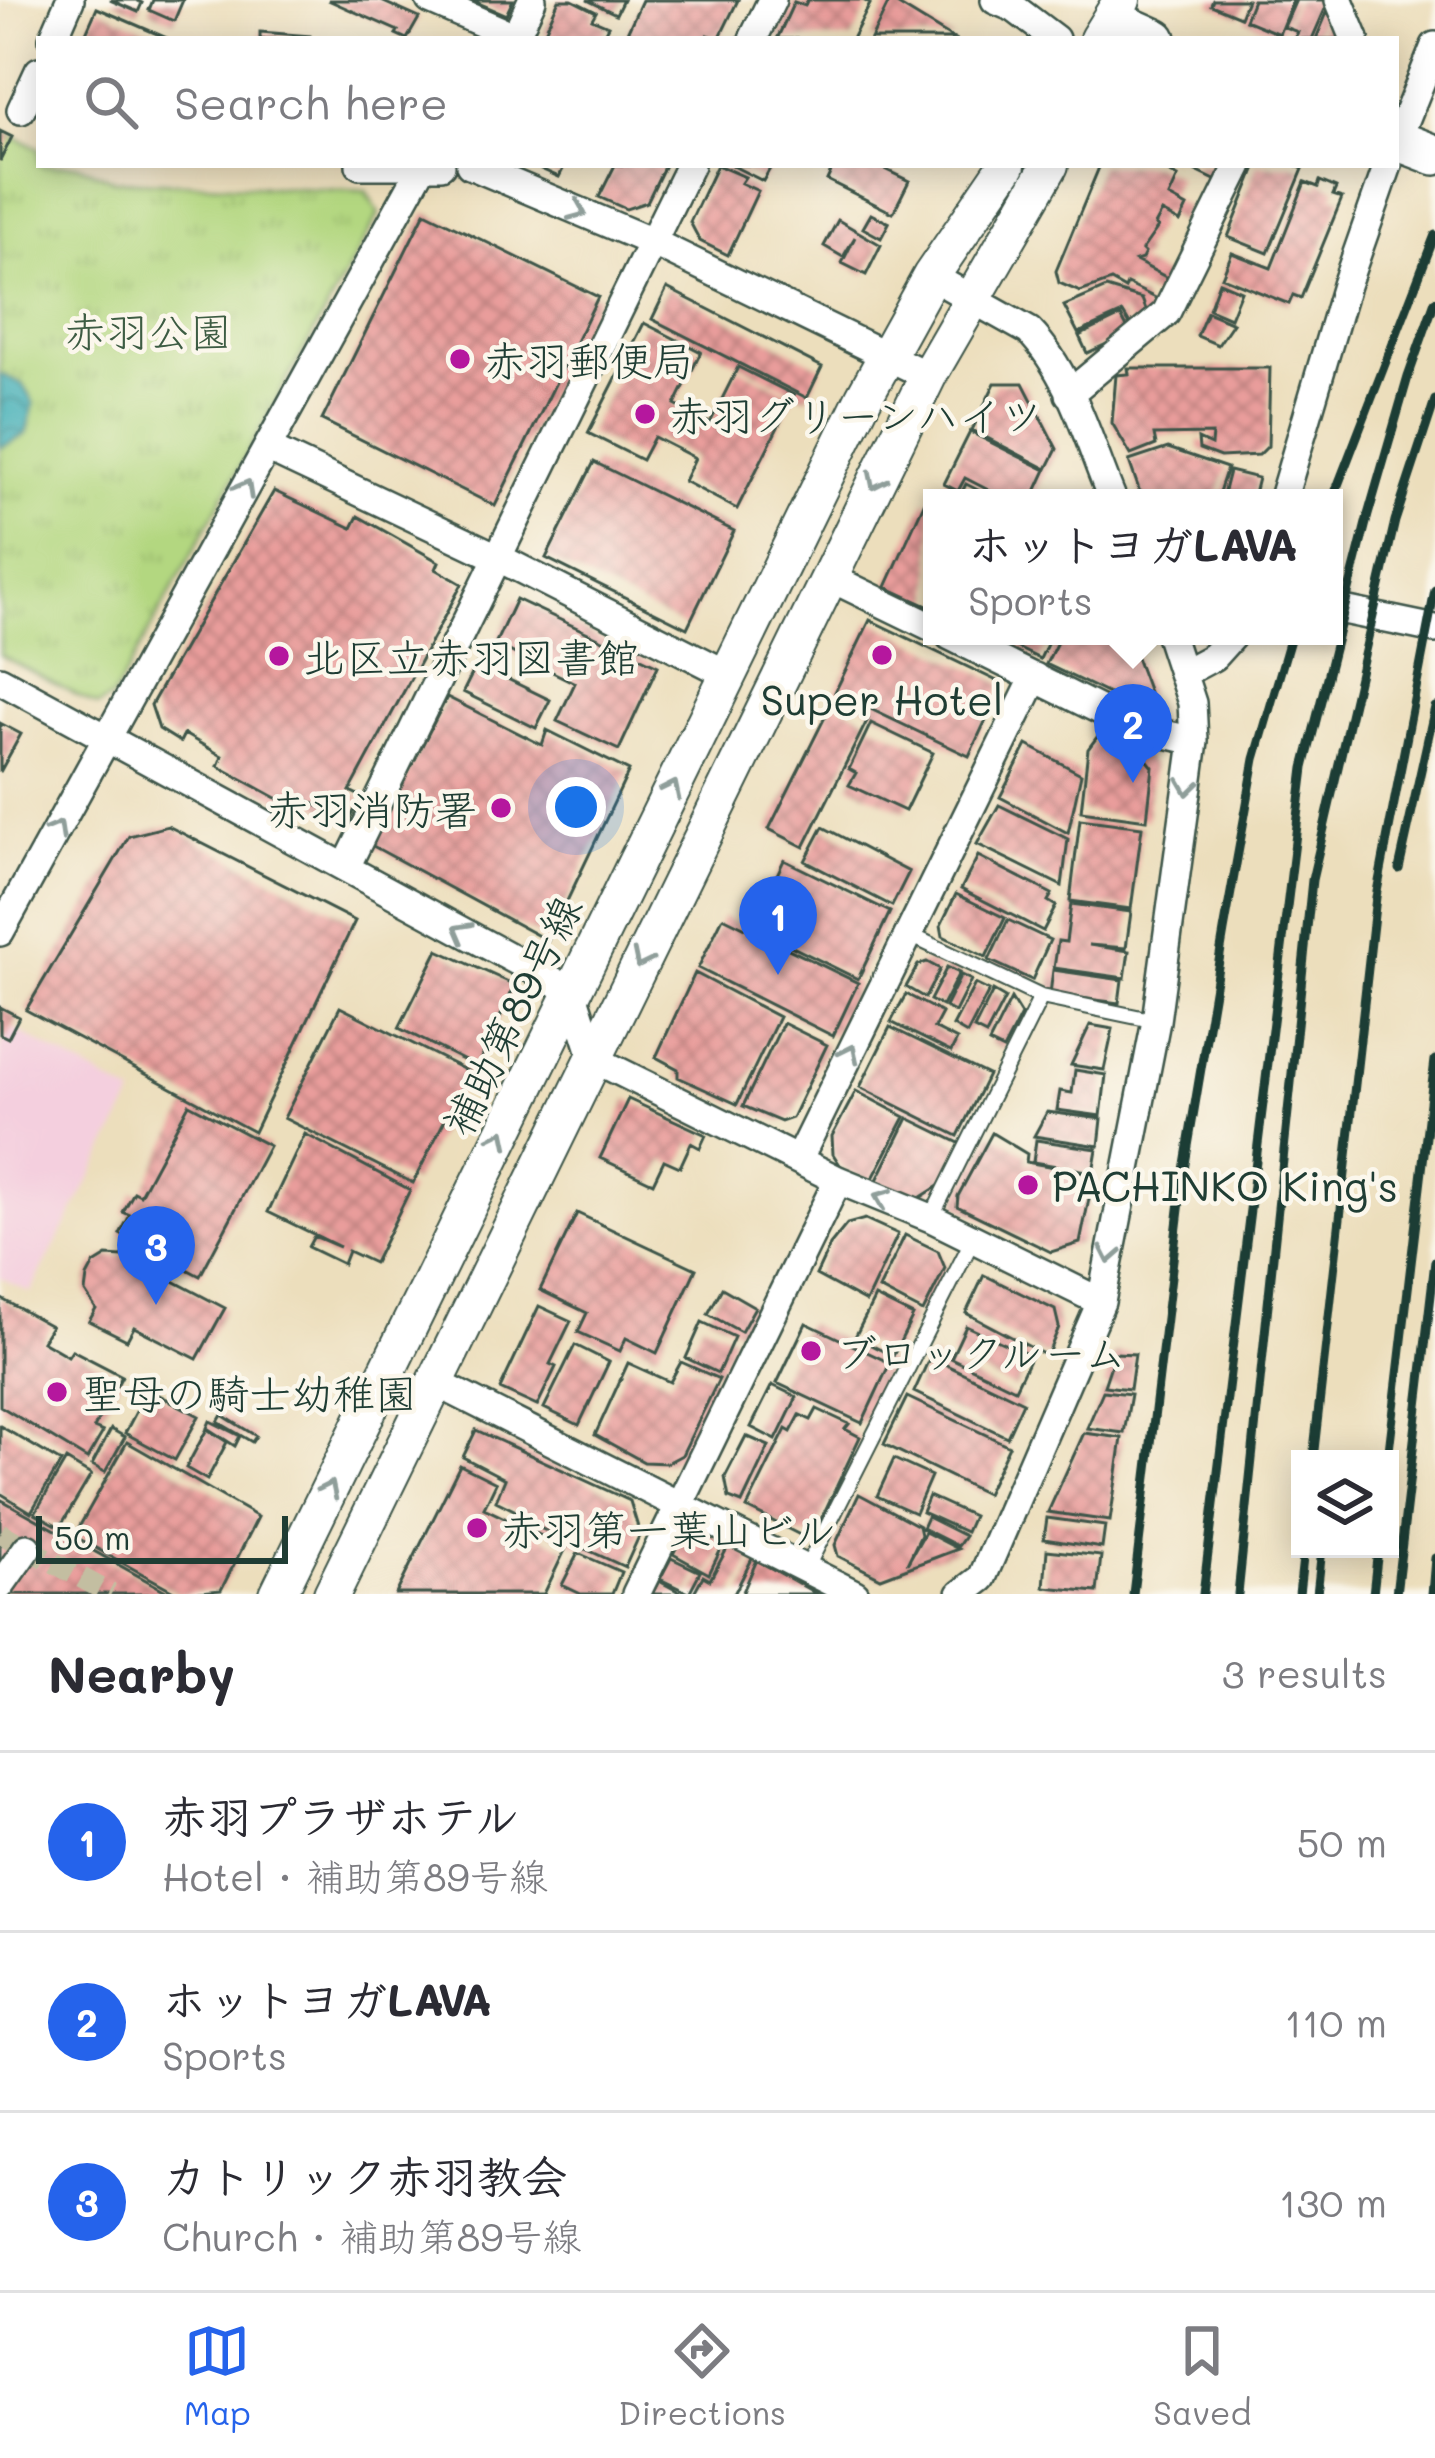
<!DOCTYPE html>
<meta charset="utf-8">
<style>
body{margin:0;font-family:Mali,"Klee One",sans-serif;background:#f2f2f3;color:#2b2b33}
.controls{position:absolute;right:36px;bottom:36px;display:grid;overflow:hidden;border-radius:0px;box-shadow:0 6px 30px #0003}
.controls button{width:108px;height:108px;display:grid;place-items:center;padding:0;border:0;border-bottom:3px solid #e1e1e2;background:#fff;color:#2b2b33;font:60px sans-serif}
.scale{position:absolute;left:36px;bottom:30px;width:252px;box-sizing:border-box;padding-left:12px;border:6px solid #1f3d34;border-top:0;font-size:33px;line-height:42px;white-space:nowrap;color:#1f3d34;-webkit-text-stroke:9px #fbf7ec;paint-order:stroke}
.you{position:absolute;left:576px;top:807px;width:42px;height:42px;margin:-30px;border:9px solid #fff;border-radius:50%;background:#1a73e8;box-shadow:0 0 0 18px #1a73e833}
.badge{display:grid;place-items:center;width:78px;height:78px;border-radius:50%;background:#2563eb;color:#fff;font-size:39px;font-weight:700}
.pin{position:absolute;translate:-50% -99px;filter:drop-shadow(0 3px 6px #0008)}
.pin::after{content:'';position:absolute;top:63px;width:42px;height:36px;background:inherit;clip-path:polygon(0 0,100% 0,50% 100%)}
.popup{position:absolute;left:923px;top:489px;width:420px;height:156px;box-sizing:border-box;display:grid;place-content:center;border-radius:0px;background:#fff;filter:drop-shadow(0 3px 9px #0005);font-size:39px;white-space:nowrap;color:#7c7c81}
.popup b{font-size:45px;color:#2b2b33}
.popup::after{content:'';position:absolute;left:50%;top:100%;margin-left:-24px;border:24px solid transparent;border-top-color:#fff}
.list{margin:0;padding:0;list-style:none}
h2{display:flex;justify-content:space-between;align-items:center;height:156px;margin:0;padding:0 48px;font-size:51px}
h2 small{font-size:39px;font-weight:400;color:#7c7c81}
.list li{display:grid;grid-template-columns:78px 1fr auto;gap:36px;align-items:center;box-sizing:border-box;height:180px;padding:0 48px;border-top:3px solid #e1e1e2}
.list b{display:block;font-size:45px;white-space:nowrap}
.list p{margin:0;font-size:39px;white-space:nowrap;color:#7c7c81}
.list em{font-size:39px;font-style:normal;color:#7c7c81}
.icon{flex:none;width:66px;height:66px;fill:none;stroke:currentColor;stroke-width:2;stroke-linecap:round;stroke-linejoin:round}
.map{position:relative;flex:none;width:1435px;height:1594px;overflow:hidden}
.search{position:absolute;background:#fff;box-shadow:0 6px 30px #0003;left:36px;right:36px;top:36px;height:132px;display:flex;align-items:center;gap:30px;box-sizing:border-box;padding:0 42px;border-radius:0px;color:#7c7c81;font-size:45px}
.sheet{height:696px;background:#fff}
nav{display:flex;justify-content:space-around;align-items:center;box-sizing:border-box;height:168px;border-top:3px solid #e1e1e2;background:#fff;font-size:33px;color:#7c7c81}
nav a{display:grid;justify-items:center;gap:6px}
nav .on{color:#2563eb}
.map>svg:first-child{display:block}
.built{fill:#f4cfde}
.grass{fill:url(#grass-tufts);stroke:#698a5a;stroke-width:3}
.water{fill:url(#water-waves);stroke:#2e7575;stroke-width:3}
.building{fill:url(#building-cross-hatch)}
.lines{fill:none;stroke-linecap:round;stroke-linejoin:round}
.pedestrian-tunnel{stroke:#c3bea1;stroke-width:21;stroke-dasharray:21 10;stroke-linecap:butt}
.service-casing{stroke:#3e5548;stroke-width:18}
.minor-casing{stroke:#3e5548;stroke-width:32}
.tertiary-casing{stroke:#3e5548;stroke-width:40}
.secondary-casing{stroke:#3e5548;stroke-width:44}
.service{stroke:#fff;stroke-width:14}
.minor{stroke:#fff;stroke-width:27}
.tertiary{stroke:#fff;stroke-width:36}
.secondary{stroke:#fff;stroke-width:39}
.rail{stroke:#1f3d34;stroke-width:9}
.oneway{stroke:#8f9e9a}
.poi-dot{fill:#b5179e;stroke:#fbf7ec;stroke-width:4.5}
.labels{text-anchor:middle;dominant-baseline:central;stroke-width:9;stroke-linejoin:round;paint-order:stroke}
.park-label{font-size:42px;fill:#3d5c43;stroke:#fbf7ec}
.poi-label{font-size:42px;fill:#1f3d34;stroke:#fbf7ec;text-anchor:start}
.street-label{font-size:42px;fill:#1f3d34;stroke:#fbf7ec}
</style>
<div class="map">
<svg width="1435" height="1594" viewBox="0 0 1435 1594">
<defs>
<pattern id="grass-tufts" width="24" height="20" patternUnits="userSpaceOnUse" patternTransform="scale(3)"><rect width="24" height="20" fill="#b3d780"/><path d="M3 7l-1-3M5 7V3M7 7l1-3M15 17l-1-3M17 17v-4M19 17l1-3" fill="none" stroke="#9ab96f"/></pattern>
<pattern id="water-waves" width="16" height="10" patternUnits="userSpaceOnUse" patternTransform="scale(3)"><rect width="16" height="10" fill="#3cadb6"/><path d="M0 5q4-4 8 0t8 0" fill="none" stroke="#328e95"/></pattern>
<pattern id="building-cross-hatch" width="8" height="8" patternUnits="userSpaceOnUse" patternTransform="scale(3)"><rect width="8" height="8" fill="#e99d9b"/><path d="M0 0l8 8M0 8l8-8" fill="none" stroke="#bc817f"/></pattern>
</defs>
<rect width="100%" height="100%" fill="#fbf7ec"/>
<filter id="ink" filterUnits="userSpaceOnUse"><feTurbulence type="fractalNoise" baseFrequency=".00833" numOctaves="2"/><feDisplacementMap in="SourceGraphic" scale="24" xChannelSelector="R" yChannelSelector="G"/><feConvolveMatrix kernelMatrix="1 2 1 2 8 2 1 2 1" color-interpolation-filters="sRGB"/></filter>
<filter id="wash" filterUnits="userSpaceOnUse"><feTurbulence type="fractalNoise" baseFrequency=".004" numOctaves="4" result="noise"/><feDisplacementMap in="SourceGraphic" scale="48" xChannelSelector="R" yChannelSelector="G"/><feGaussianBlur stdDeviation="2.7" result="paint"/><feColorMatrix in="noise" values="0 0 0 0 0 0 0 0 0 0 0 0 0 0 0 0 0 1.4 0 .05"/><feComposite in="paint" operator="in"/></filter>
<g filter="url(#wash)">
<rect width="100%" height="100%" fill="#ecdebc"/>
<!-- built -->
<path class="built" d="M11,1027L134,1096L30,1293L0,1277V1048Z"/>
<!-- grass -->
<path class="grass" d="M0,131L39,148V165H78L114,180L366,191L379,214L113,697L98,706L0,655Z"/>
<!-- water -->
<path class="water" d="M0,374L22,384L34,404L26,434L0,448Z"/>
<g id="blocks">
<!-- building -->
<path class="building" d="M110,0H136L142,3L138,12Z
M153,0H183L174,21L149,10Z
M328,0H379L419,18L407,39L396,34L398,31Z
M471,0H513L506,15Z
M559,0H572L596,12L592,19L608,26L601,39H557L544,33Z
M587,0H623L616,14Z
M642,0H738L719,39L708,35L707,39H624Z
M808,0H863L870,4L852,39H777L794,2L805,6Z
M890,0L954,39H871Z
M1213,0H1247L1240,17L1211,5Z
M1253,0H1293L1279,34L1245,20Z
M1296,0H1329L1312,39H1294L1298,32L1284,27Z
M97,8L169,39H100L86,33Z
M1329,8L1346,39H1316Z
M260,32L310,36V39H260Z
M0,131L12,137L0,161Z
M543,165H565L559,177L541,169Z
M615,165H665L647,202L626,209L599,197Z
M717,165L745,177L741,183L758,191L728,255L700,241L690,222Z
M731,165H772L763,181Z
M834,165H876L909,181L893,213L827,180Z
M1100,165H1154L1178,177L1169,197L1187,207L1180,222L1162,212L1155,225L1158,227L1142,250L1145,253L1142,259L1136,261L1175,282L1166,303L1127,284L1125,289L1111,281L1080,292L1059,283L1056,271Z
M1193,165H1225L1217,181L1192,169Z
M1257,165H1294L1303,169L1268,253L1228,237Z
M1320,181L1336,188L1333,195L1342,198L1301,298L1293,295L1289,304L1222,277L1232,253L1271,268L1305,182L1318,187Z
M425,212L598,297L495,506L322,420Z
M871,214L889,223L881,238L863,228Z
M838,220L881,245L866,275L842,263L855,237L843,257L824,246Z
M1219,282L1241,291L1230,318L1209,309Z
M667,288L822,367L807,398L652,319Z
M1106,288L1142,299L1149,318L1131,326L1123,313L1078,333L1064,306Z
M1207,312L1233,323L1218,345L1197,336Z
M1121,316L1130,333L1087,353L1079,336Z
M644,323L701,352L675,405L710,423L738,367L794,395L737,509L684,481L695,458L654,437L642,460L588,433Z
M1128,368H1270L1268,446L1259,455L1220,457L1199,449L1198,439L1211,445L1212,434L1154,435L1156,445L1131,455L1112,423L1116,375L1129,374Z
M995,383H1023L1057,449L1047,469L972,430Z
M970,432L1046,470L1033,498H1004L965,478L958,491L944,484Z
M1168,448L1227,468L1217,498L1206,494L1195,498H1142L1129,461Z
M594,462L734,531L687,628L546,558Z
M1229,471L1258,478L1253,498H1222Z
M966,484L994,498H948L951,492L960,496Z
M274,491L352,528L358,516L439,562L436,569L462,584L350,791L362,797L348,822L301,797L295,808L218,766L222,756L184,734L180,742L159,729L151,705Z
M925,501L932,505V608L886,587Z
M516,599L658,666L619,750L557,721L575,683L495,644Z
M870,620L1003,684L969,756L835,692Z
M993,636H1051L1040,659Z
M1060,636H1128L1149,692L1134,706L1046,664Z
M477,664L550,700L536,728L463,692Z
M447,697L542,745L547,730L629,771L548,941L371,845Z
M833,701L868,719L804,847L769,829Z
M0,723L21,734L0,772Z
M871,723L933,753L905,811L849,785L856,773L849,769Z
M1100,733L1141,752L1153,767L1147,820L1081,811L1088,749Z
M1027,745L1081,774L1068,833L1000,797Z
M999,805L1068,839L1062,886L977,844Z
M1080,819L1142,827L1131,909L1070,901Z
M168,826L355,921L254,1132L26,1010L129,836Z
M823,827L909,872L892,906L805,861Z
M978,856L1052,894L1048,901L1056,906L1043,931L961,889Z
M784,860L890,912L858,979L752,927Z
M956,894L1005,918L986,957L943,936L941,925Z
M1071,904L1131,912L1126,948L1089,945L1129,951L1125,978L1054,968L1058,941L1066,942Z
M723,917L858,983L833,1036L698,968Z
M1008,920L1050,940L1032,980L989,960Z
M438,950L515,985L477,1067L399,1028Z
M927,962L940,969L925,998L906,987L918,965Z
M947,967L959,973L942,1006L930,1000Z
M1053,970L1122,980L1119,1003L1050,994Z
M695,973L779,1017L737,1104L678,1077V1069L656,1057Z
M961,975L971,980L955,1012L945,1007Z
M975,984L989,991L967,1034L953,1026Z
M993,991L1005,998L986,1035L974,1029Z
M906,994L942,1013L934,1028L957,1040L951,1052L891,1022Z
M1011,999L1021,1015L1003,1050L989,1043Z
M0,1007L19,1017L8,1038L0,1034Z
M340,1007L469,1072L413,1183L284,1118Z
M783,1023L827,1045L792,1118L781,1122L743,1106Z
M1090,1025L1113,1029L1104,1070L1071,1065Z
M890,1027L988,1075L958,1136L860,1087Z
M1075,1070L1106,1075L1101,1116L1057,1110L1060,1091L1072,1093Z
M856,1091L905,1117L871,1182L842,1168L833,1154L832,1136Z
M628,1099L706,1135L700,1148L691,1143L680,1167L664,1160L653,1183L600,1158Z
M189,1104L269,1146L200,1276L120,1234L130,1215L123,1212L134,1192L140,1195Z
M1047,1112L1102,1119L1099,1146L1034,1136Z
M908,1118L961,1144L943,1183L915,1201L876,1182Z
M992,1133L1027,1154L1026,1162L1094,1174L1080,1243L1051,1252L957,1206L958,1196Z
M305,1134L410,1190L374,1263L348,1251L343,1264L308,1247L314,1236L340,1247L268,1212Z
M1036,1140L1097,1149L1093,1172L1033,1162Z
M577,1213L696,1269L657,1353L626,1338L620,1351L578,1332L587,1313L540,1290Z
M865,1219L898,1234L866,1302L816,1275L830,1245L847,1224Z
M905,1235L938,1251L945,1268L923,1312L879,1289Z
M128,1247L170,1268L166,1277L225,1308L197,1359L134,1327L127,1340L89,1321L96,1309L85,1292L87,1277L94,1264L107,1256L122,1257Z
M984,1275L1055,1310L1059,1327L1047,1356L966,1313Z
M722,1288L755,1307L741,1332L708,1314Z
M875,1297L913,1316L893,1356L855,1337Z
M0,1298L51,1326L42,1341L68,1356L72,1350L122,1376L94,1428L103,1432L87,1459L0,1406Z
M539,1306L571,1321L550,1364L556,1367L537,1406L500,1389Z
M702,1322L734,1337L718,1373L686,1358Z
M806,1323L890,1363L862,1423L777,1383Z
M966,1326L1031,1356L1015,1389L951,1358Z
M575,1345L609,1362L579,1425L544,1408Z
M1115,1353L1135,1354L1130,1389L1104,1386Z
M930,1357L1023,1402L1007,1437L914,1392Z
M681,1362L719,1379L682,1455L667,1463L644,1462L595,1435L628,1363L670,1382Z
M772,1385L797,1397L776,1440L751,1427Z
M148,1389L199,1416L175,1460L125,1433Z
M1103,1391L1131,1394L1124,1433L1087,1428Z
M907,1397L1009,1446L986,1494L884,1444Z
M817,1409L849,1424L845,1429L860,1437L814,1534L802,1536L747,1508L786,1429L791,1432L800,1415L811,1420Z
M222,1415L256,1436L252,1442L218,1422Z
M210,1421L240,1436L235,1446L207,1428Z
M0,1426L61,1462L31,1512L0,1493Z
M111,1429L125,1437L105,1472L92,1465Z
M207,1429L227,1442L207,1480L186,1468Z
M476,1430L630,1501L640,1534L625,1567L516,1517L518,1512L496,1501L505,1479L463,1457Z
M1084,1433L1122,1438L1110,1521L1048,1512Z
M746,1436L769,1446L742,1503L729,1498L725,1477Z
M127,1442L258,1517L221,1590L179,1594L74,1536Z
M894,1459L931,1476L915,1513L877,1496Z
M66,1460L91,1475L60,1527L35,1513Z
M460,1465L496,1483L484,1508L566,1548L544,1594H396Z
M859,1494L919,1526L921,1535L907,1564L925,1532L958,1549L881,1578L838,1556L835,1545Z
M929,1496L973,1516L966,1532L922,1512Z
M0,1499L171,1594H12L0,1586Z
M927,1517L965,1536L958,1546L922,1528Z
M1047,1518L1105,1526L1102,1548L1044,1539Z
M708,1532L725,1541L709,1574L673,1554L682,1537Z
M729,1545L753,1557L734,1594H693L703,1576L710,1580Z
M1047,1550L1101,1556L1097,1592L1044,1587Z
M578,1553L621,1572L612,1594H581L562,1585Z
M671,1558L700,1572L689,1593L660,1579Z
M757,1560L817,1594H742Z
M659,1581L683,1594H652Z"/>
</g>
</g>
<g filter="url(#ink)">
<use href="#blocks" fill-opacity="0" stroke="#3e5548" stroke-width="3"/>
<g class="lines">
<!-- pedestrian-tunnel -->
<path class="pedestrian-tunnel" d="M0,1533L111,1594"/>
<defs>
<path id="service" d="M908,934L1041,997L1156,1021
M931,1218L1041,997
M807,1567L973,1239"/>
<path id="minor" d="M430,0L515,37L532,0
M995,0L1014,8L1055,39
M1339,0L1355,39
M53,39L70,0
M753,39L772,0
M21,110L39,71
M1396,143L1435,46
M360,165H441
M470,165L652,242L928,376
M931,276L1029,331C1071,374 1089,443 1112,498
M1069,394L1166,313L1239,165
M267,448L497,557L729,675
M1283,498L1346,285L1388,165
M829,577L932,627
M1334,608L1435,629
M950,636L1132,726L1194,741
M1185,672L1213,657L1232,636
M0,680L572,991L594,1059L838,1180L931,1218L1101,1302
M346,867L690,165
M0,932L422,167
M799,1158L1035,677
M437,1383L855,1594
M0,1586L27,1548
M636,1594L838,1180
M961,1594L982,1578L1101,1302L1156,1021L1194,741L1192,703L1170,636"/>
<path id="tertiary" d="M1098,39L1122,0
M278,1594L864,397L931,276L1007,165
M332,1594L928,376L1050,165"/>
<path id="secondary" d="M1129,27L1156,39
M1396,140L1435,155"/>
</defs>
<!-- service casing -->
<use href="#service" class="service-casing"/>
<!-- minor casing -->
<use href="#minor" class="minor-casing"/>
<!-- tertiary casing -->
<use href="#tertiary" class="tertiary-casing"/>
<!-- secondary casing -->
<use href="#secondary" class="secondary-casing"/>
<!-- service -->
<use href="#service" class="service"/>
<!-- minor -->
<use href="#minor" class="minor"/>
<!-- tertiary -->
<use href="#tertiary" class="tertiary"/>
<!-- secondary -->
<use href="#secondary" class="secondary"/>
<!-- rail -->
<path class="rail" d="M1333,498L1435,235
M1399,869L1435,707
M1313,1459L1376,897L1435,590
M1388,1459L1435,1060
M1133,1594L1183,1176L1224,931L1255,759L1291,636
M1203,1594L1304,768L1368,515L1408,377L1435,301
M1238,1594L1312,880L1395,521L1435,400
M1299,1594L1304,1549
M1317,1594L1322,1549
M1373,1594L1378,1549
M1396,1594L1435,1261
M1432,1594L1435,1558"/>
</g>
<!-- one-way arrows -->
<defs><path id="oneway-chevron" d="M-2-3.5L2.5 0L-2 3.5" fill="none" stroke-width="1.6" stroke-linecap="round" stroke-linejoin="round" transform="scale(3)"/></defs>
<g class="oneway">
<use href="#oneway-chevron" transform="translate(578 211) rotate(23)"/>
<use href="#oneway-chevron" transform="translate(876 481) rotate(116)"/>
<use href="#oneway-chevron" transform="translate(245 488) rotate(-61)"/>
<use href="#oneway-chevron" transform="translate(1188 787) rotate(98)"/>
<use href="#oneway-chevron" transform="translate(672 789) rotate(-64)"/>
<use href="#oneway-chevron" transform="translate(57 829) rotate(-61)"/>
<use href="#oneway-chevron" transform="translate(462 931) rotate(-151)"/>
<use href="#oneway-chevron" transform="translate(641 960) rotate(116)"/>
<use href="#oneway-chevron" transform="translate(850 1053) rotate(-64)"/>
<use href="#oneway-chevron" transform="translate(500 1138) rotate(-64)"/>
<use href="#oneway-chevron" transform="translate(882 1198) rotate(-158)"/>
<use href="#oneway-chevron" transform="translate(1110 1255) rotate(101)"/>
<use href="#oneway-chevron" transform="translate(329 1489) rotate(-64)"/>
</g>
</g>
<!-- markers -->
<g class="poi-dot">
<circle cx="460" cy="359" r="12"/>
<circle cx="645" cy="414" r="12"/>
<circle cx="882" cy="655" r="12"/>
<circle cx="279" cy="656" r="12"/>
<circle cx="501" cy="808" r="12"/>
<circle cx="1028" cy="1185" r="12"/>
<circle cx="811" cy="1351" r="12"/>
<circle cx="57" cy="1392" r="12"/>
<circle cx="477" cy="1528" r="12"/>
</g>
<g class="labels">
<!-- park labels -->
<g class="park-label">
<text x="148" y="330">赤羽公園</text>
</g>
<!-- poi labels -->
<g class="poi-label">
<text x="484" y="359">赤羽郵便局</text>
<text x="669" y="414">赤羽グリーンハイツ</text>
<text x="303" y="656">北区立赤羽図書館</text>
<text x="882" y="699" text-anchor="middle">Super Hotel</text>
<text x="477" y="808" text-anchor="end">赤羽消防署</text>
<text x="1052" y="1185">PACHINKO King's</text>
<text x="835" y="1351">ブロックルーム</text>
<text x="81" y="1392">聖母の騎士幼稚園</text>
<text x="501" y="1528">赤羽第一葉山ビル</text>
</g>
<!-- street labels -->
<g class="street-label">
<text transform="translate(511 1015) rotate(-64)">補助第89号線</text>
</g>
</g>
</svg>
<div class="controls">
<button><svg class="icon" aria-label="layers" viewBox="0 0 24 24"><path d="M12 4l9 5-9 5-9-5zM3 14l9 5 9-5"/></svg></button>
</div>
<div class="scale">50 m</div>
<div class="you"></div>
<div class="pin badge" style="left:778px;top:975px">1</div>
<div class="pin badge" style="left:1133px;top:783px">2</div>
<div class="popup"><b>ホットヨガLAVA</b>Sports</div>
<div class="pin badge" style="left:156px;top:1305px">3</div>
<div class="search"><svg class="icon" aria-label="search" viewBox="0 0 24 24"><circle cx="10" cy="10" r="6"/><path d="M15 15l6 6"/></svg>Search here</div>
</div>
<section class="sheet">
<h2>Nearby<small>3 results</small></h2>
<ul class="list">
<li><span class="badge">1</span><div><b>赤羽プラザホテル</b><p>Hotel · 補助第89号線</p></div><em>50 m</em></li>
<li><span class="badge">2</span><div><b>ホットヨガLAVA</b><p>Sports</p></div><em>110 m</em></li>
<li><span class="badge">3</span><div><b>カトリック赤羽教会</b><p>Church · 補助第89号線</p></div><em>130 m</em></li>
</ul>
</section>
<nav>
<a class="on"><svg class="icon" aria-label="map" viewBox="0 0 24 24"><path d="M3 6l6-2 6 2 6-2v14l-6 2-6-2-6 2zM9 4v14M15 6v14"/></svg>Map</a>
<a><svg class="icon" aria-label="directions" viewBox="0 0 24 24"><path d="M12 3l9 9-9 9-9-9zM9 14v-3h6M13 9l2 2-2 2"/></svg>Directions</a>
<a><svg class="icon" aria-label="saved" viewBox="0 0 24 24"><path d="M7 4h10v16l-5-4-5 4z"/></svg>Saved</a>
</nav>
